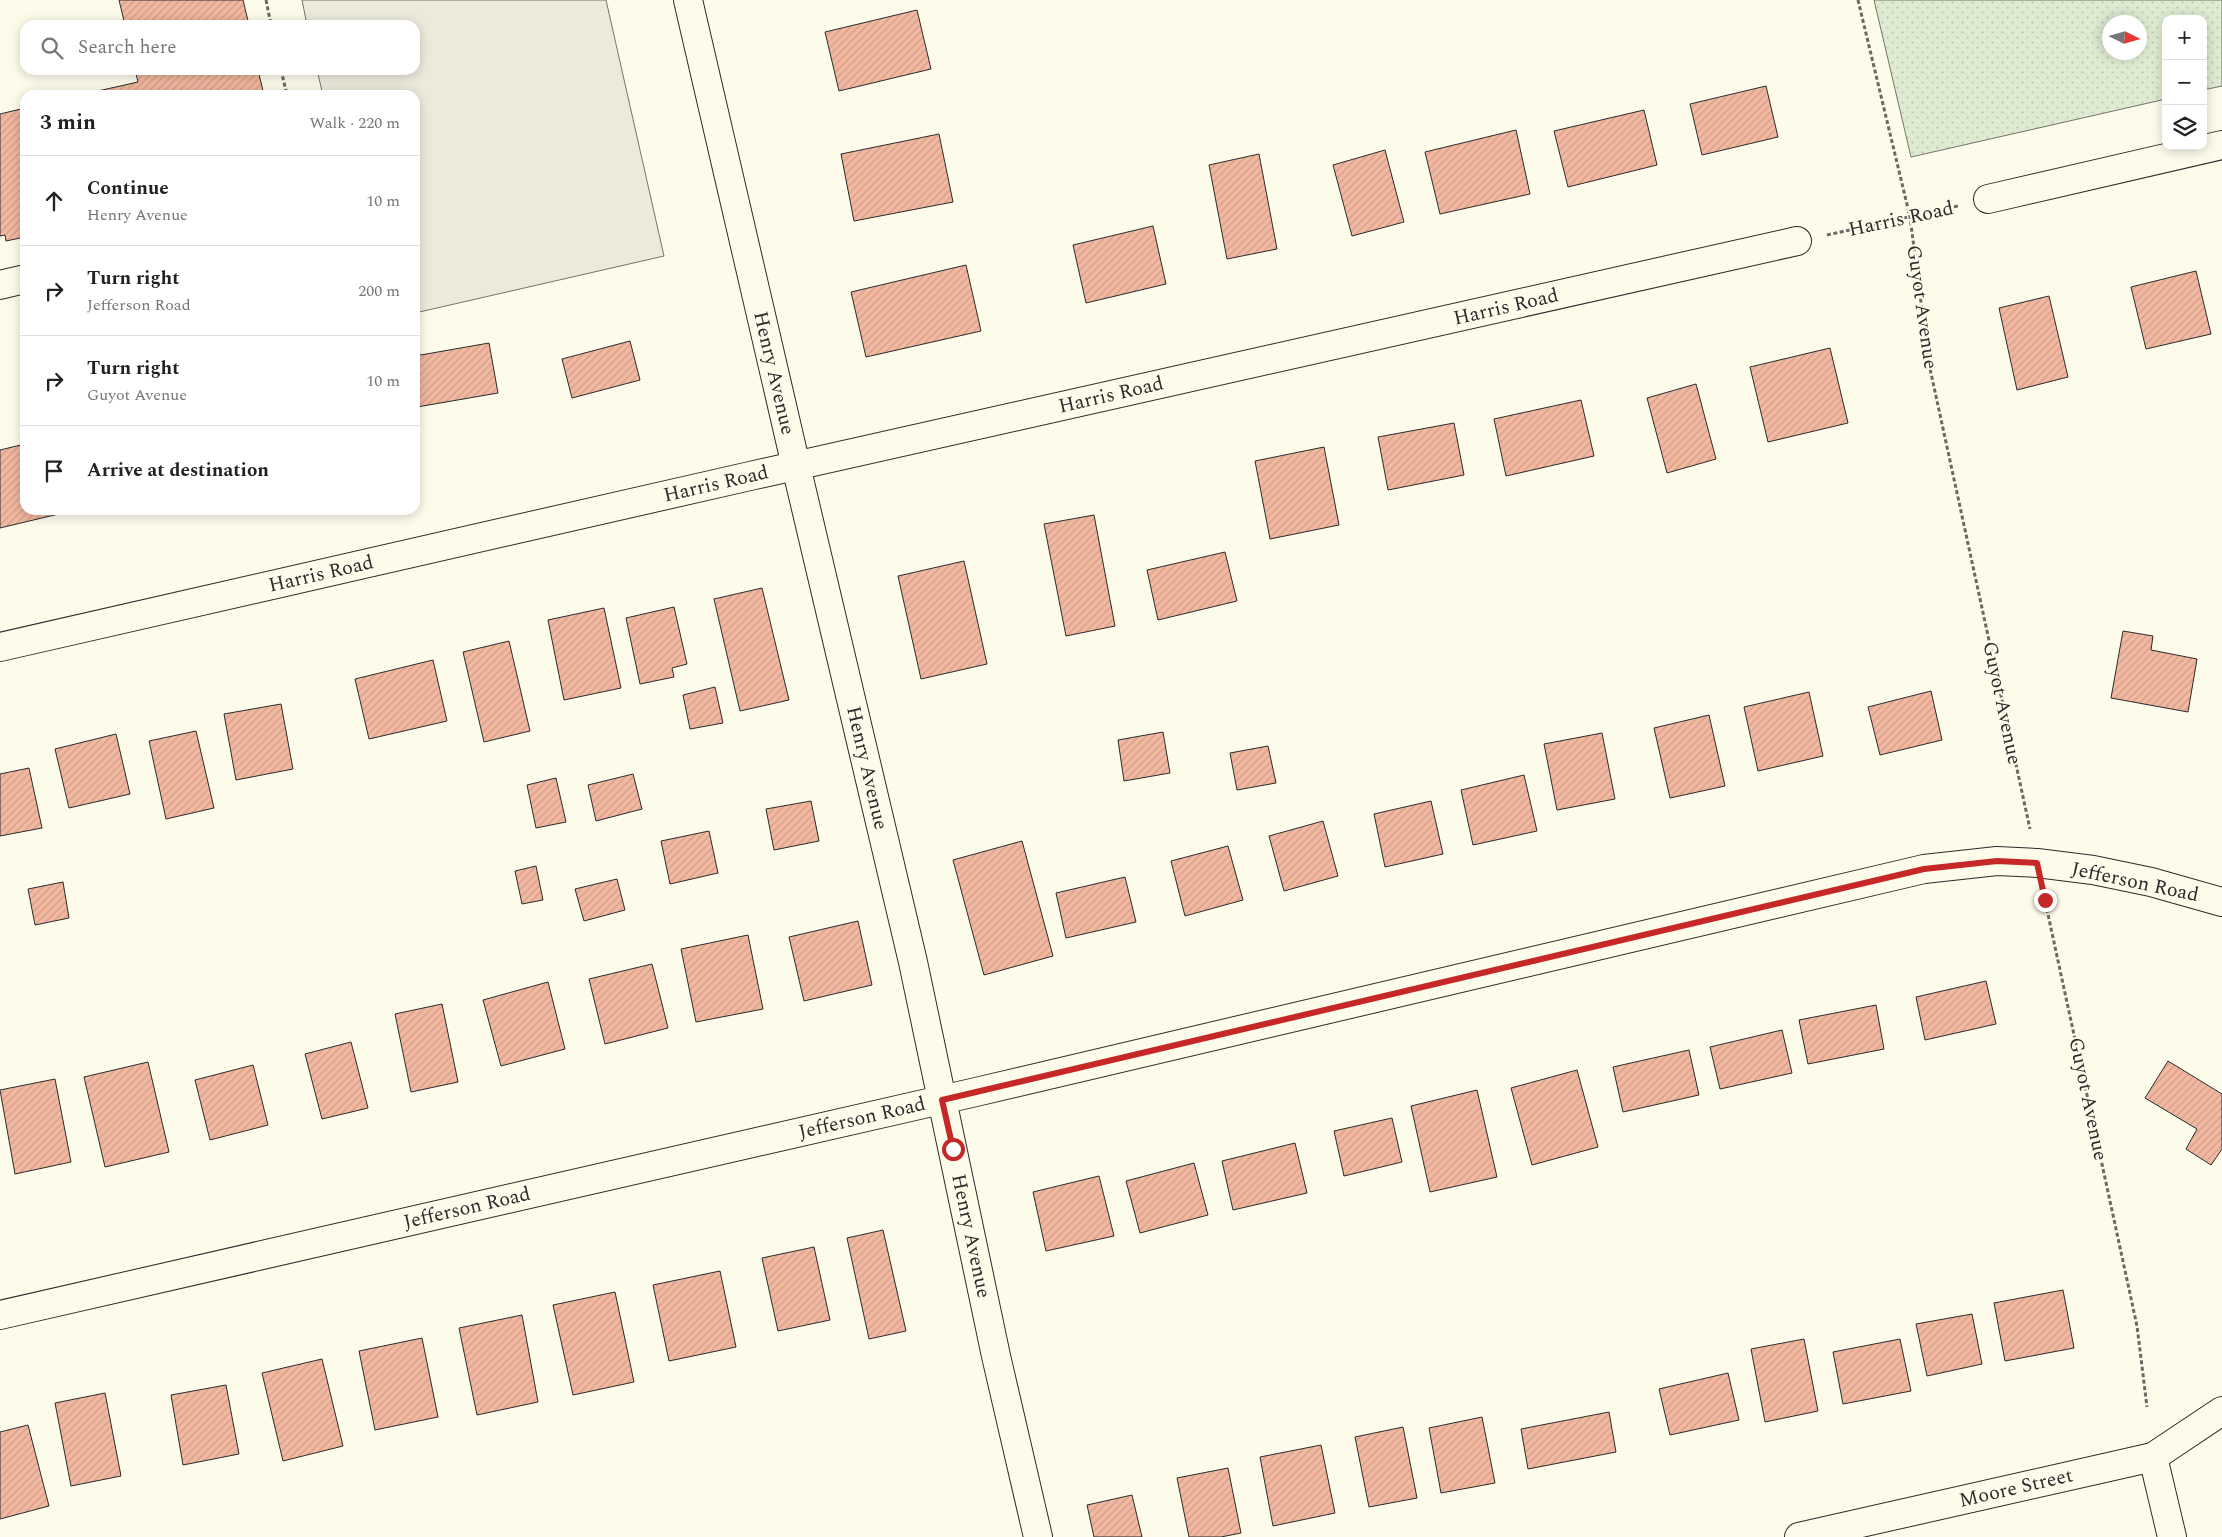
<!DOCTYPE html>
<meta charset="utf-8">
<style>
body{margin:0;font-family:Spectral,serif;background:#f2f2f2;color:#222}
.controls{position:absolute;right:15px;top:15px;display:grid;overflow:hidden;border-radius:10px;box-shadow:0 2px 12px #0003}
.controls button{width:45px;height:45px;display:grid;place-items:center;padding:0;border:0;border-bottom:1px solid #e0e0e0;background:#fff;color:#222;font:25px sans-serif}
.compass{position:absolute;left:2102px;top:15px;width:45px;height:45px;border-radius:50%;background:#fff;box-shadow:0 2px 12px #0003;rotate:95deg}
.stop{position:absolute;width:15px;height:15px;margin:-11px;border:4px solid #c62828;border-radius:50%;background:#fff}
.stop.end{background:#c62828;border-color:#fff;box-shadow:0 1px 5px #0008}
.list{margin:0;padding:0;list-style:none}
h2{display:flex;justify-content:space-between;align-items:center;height:65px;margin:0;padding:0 20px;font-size:21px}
h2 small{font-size:16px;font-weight:400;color:#767676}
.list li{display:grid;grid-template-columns:32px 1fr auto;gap:15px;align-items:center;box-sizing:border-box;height:90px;padding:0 20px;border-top:1px solid #e0e0e0}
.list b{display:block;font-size:19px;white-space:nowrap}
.list p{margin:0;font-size:16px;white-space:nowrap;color:#767676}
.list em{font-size:16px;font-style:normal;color:#767676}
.icon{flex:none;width:28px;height:28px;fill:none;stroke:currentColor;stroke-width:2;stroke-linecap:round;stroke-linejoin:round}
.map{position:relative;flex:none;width:2222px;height:1537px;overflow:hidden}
.search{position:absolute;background:#fff;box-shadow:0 2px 12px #0003;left:20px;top:20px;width:400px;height:55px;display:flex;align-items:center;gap:12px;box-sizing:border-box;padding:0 18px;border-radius:15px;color:#767676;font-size:19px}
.panel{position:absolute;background:#fff;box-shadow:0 2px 12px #0003;left:20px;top:90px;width:400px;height:425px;border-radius:15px}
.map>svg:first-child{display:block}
.park{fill:url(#park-dots);stroke:#74746e;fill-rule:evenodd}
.parking{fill:#eceadb;stroke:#74746e}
.building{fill:url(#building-hatch);stroke:#2b2b2b}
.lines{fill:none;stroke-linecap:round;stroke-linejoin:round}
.minor-casing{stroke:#2b2b2b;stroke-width:30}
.path{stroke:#6a6964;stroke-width:3;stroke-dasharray:4 2.5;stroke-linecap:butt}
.minor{stroke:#fdfbea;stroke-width:28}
.route{stroke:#c62828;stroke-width:6}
.labels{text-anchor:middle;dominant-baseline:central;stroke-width:4;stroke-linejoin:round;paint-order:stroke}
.street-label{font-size:20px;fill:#2b2b2b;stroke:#fdfbea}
</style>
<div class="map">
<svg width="2222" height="1537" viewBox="0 0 2222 1537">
<defs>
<pattern id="park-dots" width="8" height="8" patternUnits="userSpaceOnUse" patternTransform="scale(1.25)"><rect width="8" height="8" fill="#deebd1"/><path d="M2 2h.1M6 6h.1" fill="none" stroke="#bfcab4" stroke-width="1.8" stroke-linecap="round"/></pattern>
<pattern id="building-hatch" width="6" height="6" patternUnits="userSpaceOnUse" patternTransform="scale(1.25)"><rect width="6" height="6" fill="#f2b8a0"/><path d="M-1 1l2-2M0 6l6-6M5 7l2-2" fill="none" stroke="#d09e8a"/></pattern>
</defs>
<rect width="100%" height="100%" fill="#fdfbea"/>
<!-- park -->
<path class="park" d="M1874,0H2222V86L2203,90V19H2166V99L1911,157ZM2110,22H2140V52H2110Z"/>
<!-- parking -->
<path class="parking" d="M302,0H606L664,256L415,313V95H323L317,70H415V25H307Z"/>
<!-- building -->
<path class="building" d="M119,0H243L249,25H125Z
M917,10L931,69L839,91L825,32Z
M135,70H258L264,95H80L138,82Z
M1766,86L1778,137L1702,155L1690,104Z
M25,108V237L6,241L5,235L0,236V114Z
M1644,110L1657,165L1568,187L1554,131Z
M1516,130L1530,194L1440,214L1425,152Z
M939,134L953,202L854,221L841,154Z
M1385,150L1404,222L1352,236L1333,165Z
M1259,154L1277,249L1227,259L1209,165Z
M1153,226L1166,284L1086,303L1073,245Z
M966,265L981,331L866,357L851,292Z
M2196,271L2211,334L2146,349L2131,287Z
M2049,296L2068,377L2017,390L1999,308Z
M630,341L640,380L572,398L562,359Z
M489,343L498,393L417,407L415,394V356Z
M1830,348L1848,423L1768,442L1750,367Z
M1696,384L1716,459L1667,473L1647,398Z
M1581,400L1594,456L1506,476L1494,419Z
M1454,423L1464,475L1388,490L1378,437Z
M25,444V510H66L67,512L0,528V450Z
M1324,447L1339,525L1270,539L1255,461Z
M1094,515L1115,626L1066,636L1044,524Z
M1225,552L1237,601L1158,620L1147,570Z
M964,561L987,664L921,679L898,576Z
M762,588L789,700L740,711L714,599Z
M674,607L687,664L672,668L674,677L640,684L626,618Z
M604,608L621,688L564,700L548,620Z
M2123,631L2153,636L2151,650L2197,659L2188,712L2111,698Z
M509,641L530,731L484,742L463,652Z
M433,660L447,721L369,739L355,679Z
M715,687L723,723L690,729L683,695Z
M1931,691L1942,740L1880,755L1868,707Z
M1809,692L1823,756L1758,771L1744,707Z
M281,704L293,769L236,780L224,714Z
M1709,715L1725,786L1670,798L1654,728Z
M196,731L214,808L166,819L149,741Z
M1163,732L1170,773L1124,781L1118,740Z
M1602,733L1615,799L1557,810L1544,744Z
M116,734L130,794L69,808L55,749Z
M1268,746L1276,783L1237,790L1230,753Z
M29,768L42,828L0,836V774Z
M633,774L642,809L596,821L588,785Z
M1524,775L1537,831L1473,845L1461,790Z
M556,778L566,822L536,828L527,785Z
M811,801L819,841L774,850L766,809Z
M1431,801L1443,854L1385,867L1374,814Z
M1323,821L1338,876L1284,891L1269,836Z
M709,831L718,873L670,884L661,841Z
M1022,841L1053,956L984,975L953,860Z
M1228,846L1243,900L1185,916L1171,861Z
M536,866L543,900L522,904L515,871Z
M1125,877L1136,922L1066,938L1056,893Z
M617,879L625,910L584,921L575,889Z
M63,882L69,918L35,925L28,889Z
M858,921L872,985L804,1001L789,937Z
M748,935L763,1009L696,1022L681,949Z
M652,964L668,1028L605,1044L589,979Z
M1986,981L1996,1024L1925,1040L1916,997Z
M548,982L565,1049L501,1066L483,1000Z
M442,1004L458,1082L411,1092L395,1014Z
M1876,1005L1884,1049L1808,1064L1799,1020Z
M1782,1030L1792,1073L1720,1089L1710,1047Z
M351,1042L368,1108L322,1119L305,1054Z
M1689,1050L1699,1095L1623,1112L1613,1067Z
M2168,1061L2222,1094V1149L2211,1165L2186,1149L2197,1129L2145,1098Z
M148,1062L169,1152L105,1167L84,1077Z
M253,1065L268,1125L210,1140L195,1080Z
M1577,1070L1598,1147L1532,1165L1511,1088Z
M55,1079L71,1162L15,1174L0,1090Z
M1477,1090L1497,1177L1430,1192L1411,1106Z
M1392,1118L1402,1162L1344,1176L1334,1131Z
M1295,1143L1307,1193L1233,1210L1222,1161Z
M1194,1163L1208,1215L1140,1233L1126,1181Z
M1099,1176L1114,1236L1046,1251L1033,1192Z
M883,1230L906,1331L869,1339L847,1238Z
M814,1247L830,1320L778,1331L762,1258Z
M720,1271L736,1347L669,1361L653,1285Z
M2063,1290L2074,1348L2005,1361L1994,1303Z
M615,1292L634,1382L573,1395L553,1305Z
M1972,1314L1982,1364L1927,1376L1916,1324Z
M522,1315L538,1402L477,1415L459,1328Z
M422,1338L438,1417L375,1430L359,1351Z
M1804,1339L1818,1411L1765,1422L1751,1349Z
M1900,1339L1911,1391L1843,1404L1833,1352Z
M322,1359L343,1446L283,1461L262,1373Z
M1728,1373L1739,1420L1670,1435L1659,1389Z
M226,1385L239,1454L183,1465L171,1395Z
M105,1393L121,1476L71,1486L55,1403Z
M1609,1412L1616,1452L1528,1469L1521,1429Z
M1482,1417L1495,1483L1441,1493L1429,1428Z
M28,1425L49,1506L0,1519V1432Z
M1403,1427L1417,1498L1369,1507L1355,1437Z
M1321,1445L1335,1513L1273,1526L1260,1457Z
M1228,1468L1241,1533L1221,1537H1189L1177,1478Z
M1132,1495L1142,1537H1094L1087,1505Z"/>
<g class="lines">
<defs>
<path id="minor" d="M688,0L796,466L913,962L996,1356L1038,1537
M1988,199L2222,145
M0,285L25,279
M0,647L750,476L1797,241
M0,1315L976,1092L1924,869L1997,861L2037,863L2093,870L2151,882L2222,902
M2153,1457L2172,1537
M1799,1537L2153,1457L2222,1411"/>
</defs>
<!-- minor casing -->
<use href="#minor" class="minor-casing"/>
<!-- path -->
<path class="path" d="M266,0L271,25
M1858,0L1910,217L1929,364L2030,829
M281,70L287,95
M1827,235L1958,206
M2044,896L2137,1326L2147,1407"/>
<!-- minor -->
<use href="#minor" class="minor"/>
</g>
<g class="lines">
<!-- route -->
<path class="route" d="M953,1149L942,1100L1924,869L1997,861L2037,863L2045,900"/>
</g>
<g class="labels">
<!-- street labels -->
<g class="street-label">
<text transform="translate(1901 219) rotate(-12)">Harris Road</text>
<text transform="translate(1506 307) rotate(-13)">Harris Road</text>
<text transform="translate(1922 307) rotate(82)">Guyot Avenue</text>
<text transform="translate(774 373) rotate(77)">Henry Avenue</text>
<text transform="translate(1111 395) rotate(-13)">Harris Road</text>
<text transform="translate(716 484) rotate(-13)">Harris Road</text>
<text transform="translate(321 574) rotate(-13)">Harris Road</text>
<text transform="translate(2002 703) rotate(78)">Guyot Avenue</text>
<text transform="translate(867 768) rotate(77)">Henry Avenue</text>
<text transform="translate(2135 882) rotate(12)">Jefferson Road</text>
<text transform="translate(2088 1099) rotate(78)">Guyot Avenue</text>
<text transform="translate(862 1118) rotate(-13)">Jefferson Road</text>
<text transform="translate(467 1208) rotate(-13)">Jefferson Road</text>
<text transform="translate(971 1236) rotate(78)">Henry Avenue</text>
<text transform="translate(2016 1488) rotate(-13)">Moore Street</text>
</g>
</g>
</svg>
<div class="controls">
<button>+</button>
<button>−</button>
<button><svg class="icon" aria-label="layers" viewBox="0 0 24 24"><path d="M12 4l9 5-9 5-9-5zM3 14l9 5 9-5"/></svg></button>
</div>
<svg class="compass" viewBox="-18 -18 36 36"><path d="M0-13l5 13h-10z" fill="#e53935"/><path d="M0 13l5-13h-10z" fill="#767676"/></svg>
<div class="stop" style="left:953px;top:1149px"></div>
<div class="stop end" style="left:2045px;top:900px"></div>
<div class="search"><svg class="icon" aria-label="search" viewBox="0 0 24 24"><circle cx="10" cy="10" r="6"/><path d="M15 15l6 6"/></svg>Search here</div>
<section class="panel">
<h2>3 min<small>Walk · 220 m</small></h2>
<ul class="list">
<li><svg class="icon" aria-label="ahead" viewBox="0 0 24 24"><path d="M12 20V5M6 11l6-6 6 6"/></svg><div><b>Continue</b><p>Henry Avenue</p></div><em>10 m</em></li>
<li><svg class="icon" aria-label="right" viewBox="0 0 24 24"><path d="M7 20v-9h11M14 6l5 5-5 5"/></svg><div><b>Turn right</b><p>Jefferson Road</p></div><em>200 m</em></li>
<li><svg class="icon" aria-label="right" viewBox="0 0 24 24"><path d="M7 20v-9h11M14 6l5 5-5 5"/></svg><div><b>Turn right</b><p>Guyot Avenue</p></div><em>10 m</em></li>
<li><svg class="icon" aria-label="arrive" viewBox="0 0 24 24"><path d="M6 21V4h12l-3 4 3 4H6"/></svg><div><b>Arrive at destination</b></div></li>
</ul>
</section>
</div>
